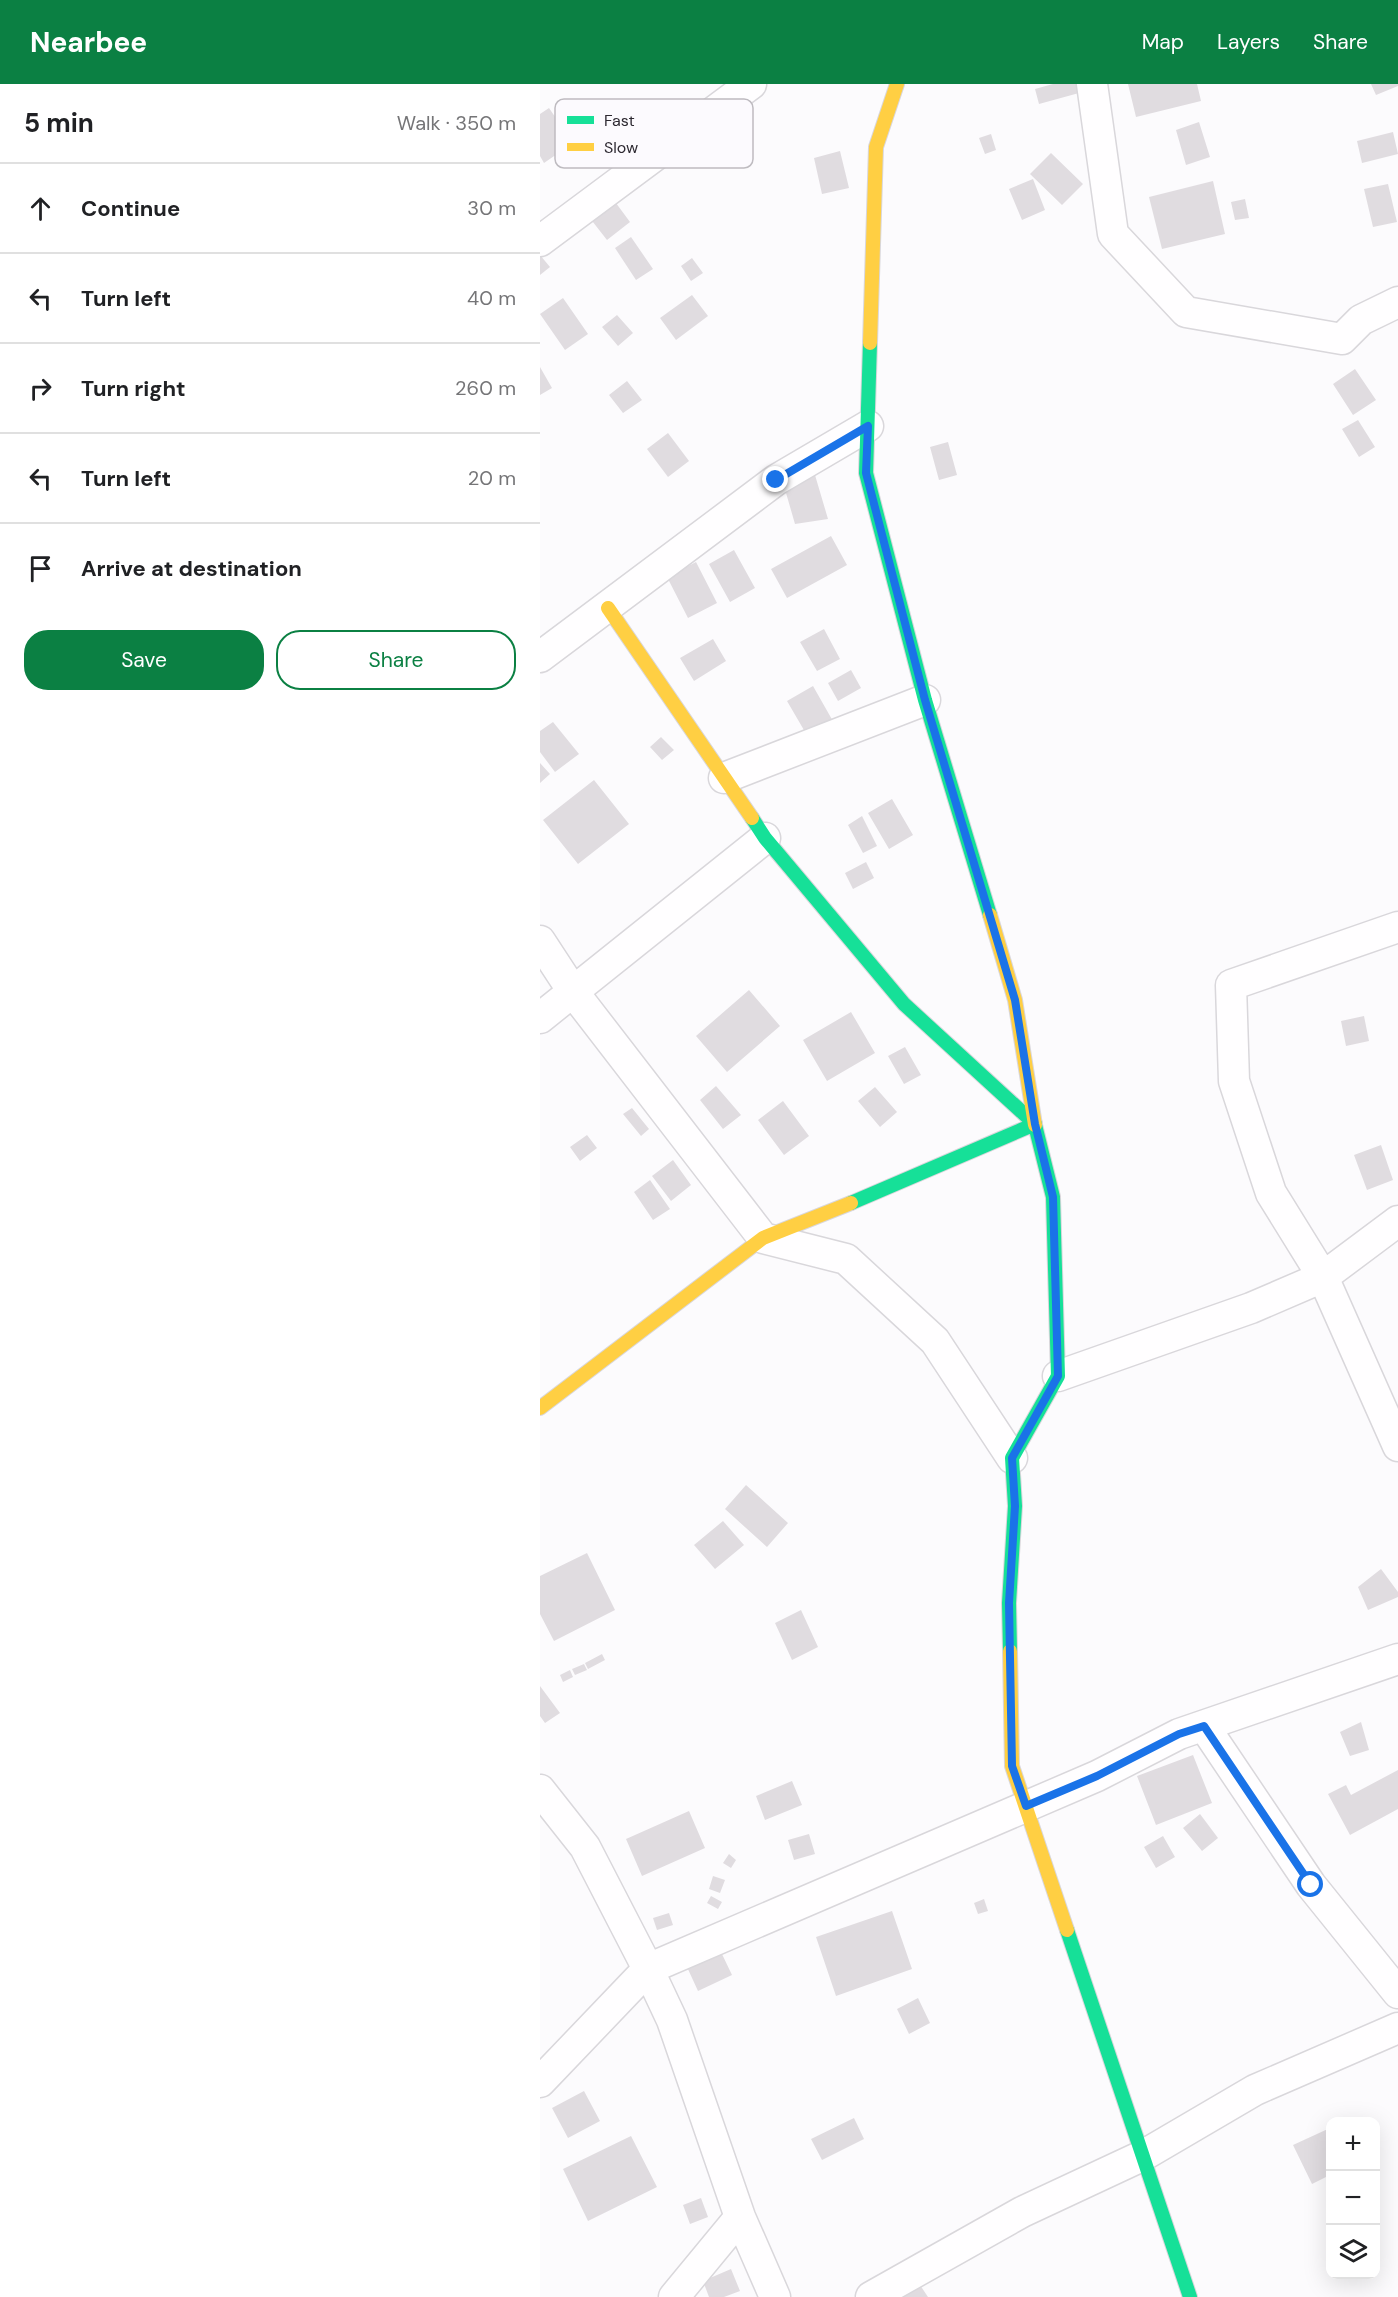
<!DOCTYPE html>
<meta charset="utf-8">
<style>
body{margin:0;font-family:"DM Sans",sans-serif;background:#f6f6f6;color:#202124}
.controls{position:absolute;right:18px;bottom:18px;display:grid;overflow:hidden;border-radius:12px;box-shadow:0 6px 24px #0002}
.controls button{width:54px;height:54px;display:grid;place-items:center;padding:0;border:0;border-bottom:2px solid #e0e0e0;background:#fff;color:#202124;font:30px sans-serif}
.stop{position:absolute;width:18px;height:18px;margin:-14px;border:4px solid #1a73e8;border-radius:50%;background:#fff}
.stop.end{background:#1a73e8;border-color:#fff;box-shadow:0 2px 6px #0008}
.list{margin:0;padding:0;list-style:none}
h2{display:flex;justify-content:space-between;align-items:center;height:78px;margin:0;padding:0 24px;font-size:26px}
h2 small{font-size:20px;font-weight:400;color:#757577}
.list li{display:grid;grid-template-columns:39px 1fr auto;gap:18px;align-items:center;box-sizing:border-box;height:90px;padding:0 24px;border-top:2px solid #e0e0e0}
.list b{display:block;font-size:22px;white-space:nowrap}
.list em{font-size:20px;font-style:normal;color:#757577}
.actions{display:flex;gap:12px;padding:18px 24px}
.actions a{flex:1;padding:14px 0;border:2px solid #0b8043;border-radius:24px;text-align:center;font-size:21px;color:#0b8043}
.actions .main{background:#0b8043;color:#fff}
.icon{flex:none;width:33px;height:33px;fill:none;stroke:currentColor;stroke-width:2;stroke-linecap:round;stroke-linejoin:round}
.map{position:relative;flex:none;width:858px;height:2213px;overflow:hidden}
header{display:flex;align-items:center;gap:36px;box-sizing:border-box;height:84px;padding:0 30px;background:#0b8043;color:#fff}
header strong{font-size:28px}
nav{display:flex;gap:33px;margin-inline-start:auto;font-size:21px}
main{display:flex}
aside{flex:1;background:#fff}
.map>svg:first-child{display:block}
.building{fill:#e0dce0}
.lines{fill:none;stroke-linecap:round;stroke-linejoin:round}
.street-casing{stroke:#d9d7db;stroke-width:33}
.fast-casing{stroke:#d9d7db;stroke-width:16}
.slow-casing{stroke:#d9d7db;stroke-width:16}
.street{stroke:#fffeff;stroke-width:30}
.fast{stroke:#16e098;stroke-width:14}
.slow{stroke:#ffcf43;stroke-width:14}
.route{stroke:#1a73e8;stroke-width:8}
.key{fill:#fcfafe;stroke:#bebbc0;stroke-width:1.5}
.key-label{font-size:16px;fill:#2d2931}
</style>
<header>
<strong>Nearbee</strong>
<nav><a>Map</a><a>Layers</a><a>Share</a></nav>
</header>
<main>
<aside>
<h2>5 min<small>Walk · 350 m</small></h2>
<ul class="list">
<li><svg class="icon" aria-label="ahead" viewBox="0 0 24 24"><path d="M12 20V5M6 11l6-6 6 6"/></svg><div><b>Continue</b></div><em>30 m</em></li>
<li><svg class="icon" aria-label="left" viewBox="0 0 24 24"><path d="M17 20v-9H6M10 6l-5 5 5 5"/></svg><div><b>Turn left</b></div><em>40 m</em></li>
<li><svg class="icon" aria-label="right" viewBox="0 0 24 24"><path d="M7 20v-9h11M14 6l5 5-5 5"/></svg><div><b>Turn right</b></div><em>260 m</em></li>
<li><svg class="icon" aria-label="left" viewBox="0 0 24 24"><path d="M17 20v-9H6M10 6l-5 5 5 5"/></svg><div><b>Turn left</b></div><em>20 m</em></li>
<li><svg class="icon" aria-label="arrive" viewBox="0 0 24 24"><path d="M6 21V4h12l-3 4 3 4H6"/></svg><div><b>Arrive at destination</b></div></li>
</ul>
<div class="actions"><a class="main">Save</a><a>Share</a></div>
</aside>
<div class="map">
<svg width="858" height="2213" viewBox="0 0 858 2213">
<rect width="100%" height="100%" fill="#fcfbfd"/>
<!-- building -->
<path class="building" d="M513,0H536L539,9L499,20L495,5Z
M588,0H657L661,17L596,33Z
M831,0H858V2L836,11Z
M9,24L33,59L4,79L0,72V30Z
M659,38L670,73L646,81L636,46Z
M853,48L858,70L822,79L817,57Z
M451,50L456,66L445,70L439,54Z
M300,67L309,104L282,110L274,74Z
M511,69L543,100L522,121L490,90Z
M493,95L505,126L482,136L469,105Z
M673,97L685,150L622,165L609,113Z
M848,100L857,138L833,143L824,105Z
M73,115L90,138L67,156L49,133Z
M705,115L709,134L695,136L691,118Z
M91,153L113,185L96,196L75,164Z
M0,171L10,183L0,191Z
M152,174L163,189L151,197L141,182Z
M152,211L168,232L136,256L120,234Z
M23,214L48,250L25,266L0,230Z
M77,231L93,249L78,262L62,243Z
M0,283L12,304L0,311Z
M815,285L836,316L813,331L793,300Z
M87,297L102,316L83,329L69,311Z
M818,336L835,363L819,373L802,345Z
M128,349L149,377L128,393L107,365Z
M408,358L417,391L399,396L390,363Z
M275,391L288,435L255,440L244,402Z
M291,452L307,481L247,514L231,485Z
M194,466L215,504L190,518L169,480Z
M156,478L177,519L148,534L127,493Z
M284,545L300,575L277,587L260,558Z
M173,555L186,577L154,597L140,574Z
M311,586L321,604L298,617L288,599Z
M273,602L294,639L268,653L247,617Z
M13,638L39,670L15,688L0,668V647Z
M121,653L134,666L122,676L110,663Z
M0,679L10,690L0,699Z
M54,696L89,740L38,780L3,736Z
M352,715L373,751L349,765L328,729Z
M322,732L337,762L323,769L308,741Z
M326,778L334,794L313,805L305,789Z
M209,906L240,942L187,988L156,952Z
M311,928L335,969L287,997L263,956Z
M824,932L829,957L806,962L801,937Z
M365,963L381,991L364,1000L348,972Z
M176,1002L201,1031L183,1045L160,1016Z
M335,1003L357,1028L340,1043L318,1017Z
M243,1017L269,1052L244,1071L218,1036Z
M92,1024L109,1045L101,1052L83,1030Z
M47,1051L57,1064L40,1077L30,1063Z
M841,1061L853,1096L827,1106L814,1071Z
M133,1076L151,1101L131,1117L112,1092Z
M110,1096L130,1125L113,1136L94,1108Z
M206,1401L248,1439L227,1463L185,1425Z
M183,1437L204,1461L175,1485L154,1461Z
M47,1469L75,1526L14,1557L0,1530V1492Z
M841,1485L858,1508V1513L828,1526L818,1503Z
M261,1526L278,1563L252,1576L235,1539Z
M62,1570L65,1576L48,1585L45,1579Z
M44,1580L47,1586L35,1591L32,1585Z
M30,1586L33,1593L23,1598L20,1591Z
M0,1602L20,1629L5,1639L0,1632Z
M821,1638L829,1666L810,1672L800,1648Z
M653,1671L672,1719L616,1741L597,1692Z
M858,1686V1725L810,1751L788,1710L806,1701L811,1711Z
M252,1697L262,1721L225,1736L216,1712Z
M149,1727L165,1764L102,1792L86,1755Z
M660,1730L678,1754L662,1767L643,1744Z
M269,1750L275,1770L254,1776L248,1756Z
M623,1752L635,1773L616,1784L604,1763Z
M189,1770L196,1776L191,1784L183,1779Z
M173,1792L185,1796L180,1809L169,1805Z
M171,1812L182,1818L178,1825L167,1819Z
M444,1815L448,1827L438,1830L434,1819Z
M352,1827L372,1885L296,1912L276,1853Z
M129,1829L133,1841L117,1846L113,1834Z
M181,1868L192,1891L158,1907L147,1883Z
M378,1914L390,1939L369,1950L357,1925Z
M44,2007L60,2037L28,2054L12,2024Z
M314,2034L324,2055L282,2076L271,2055Z
M790,2044V2091L772,2100L753,2061Z
M91,2052L117,2103L48,2137L23,2085Z
M161,2114L168,2133L150,2140L143,2121Z
M191,2185L200,2207L184,2213H169L163,2197Z
M376,2195L388,2213H347Z"/>
<g class="lines">
<defs>
<path id="street" d="M552,0L573,150L646,228L802,255L821,236L858,218
M0,157L211,0
M0,573L236,396L328,342
M184,694L385,616
M858,843L691,901L694,997L731,1109L783,1193L858,1362
M0,857L34,909L223,1154L306,1175L395,1257L472,1374
M0,934L225,754
M518,1292L711,1224L783,1193L858,1137
M664,1642L771,1801L858,1909
M0,1706L45,1763L108,1885L132,1936L200,2133L235,2213
M0,1998L108,1885L557,1692L639,1650L858,1575
M134,2213L200,2133
M331,2213L482,2128L604,2071L715,2006L858,1944"/>
<path id="fast" d="M330,259L326,389L385,616L450,831
M212,734L225,754L364,920L495,1040L311,1119
M470,1567L469,1519L475,1422L472,1374L518,1292L513,1113L495,1041
M527,1846L650,2213"/>
<path id="slow" d="M330,259L336,63L357,0
M68,524L212,734
M450,831L475,916L495,1041
M0,1324L223,1154L311,1119
M470,1567L472,1682L527,1846"/>
</defs>
<!-- street casing -->
<use href="#street" class="street-casing"/>
<!-- fast casing -->
<use href="#fast" class="fast-casing"/>
<!-- slow casing -->
<use href="#slow" class="slow-casing"/>
<!-- street -->
<use href="#street" class="street"/>
<!-- fast -->
<use href="#fast" class="fast"/>
<!-- slow -->
<use href="#slow" class="slow"/>
</g>
<g class="lines">
<!-- route -->
<path class="route" d="M236,396L328,342L326,389L385,616L475,916L495,1040L513,1113L518,1292L472,1374L475,1422L469,1519L472,1682L486,1722L557,1692L639,1650L664,1642L771,1801"/>
</g>
<!-- legend -->
<rect x="15" y="15" width="198" height="69" rx="9" class="key"/>
<rect x="27" y="32" width="27" height="8" fill="#16e098"/>
<rect x="27" y="59" width="27" height="8" fill="#ffcf43"/>
<g class="key-label">
<text x="64" y="42">Fast</text>
<text x="64" y="69">Slow</text>
</g>
</svg>
<div class="controls">
<button>+</button>
<button>−</button>
<button><svg class="icon" aria-label="layers" viewBox="0 0 24 24"><path d="M12 4l9 5-9 5-9-5zM3 14l9 5 9-5"/></svg></button>
</div>
<div class="stop" style="left:771px;top:1801px"></div>
<div class="stop end" style="left:236px;top:396px"></div>
</div>
</main>
